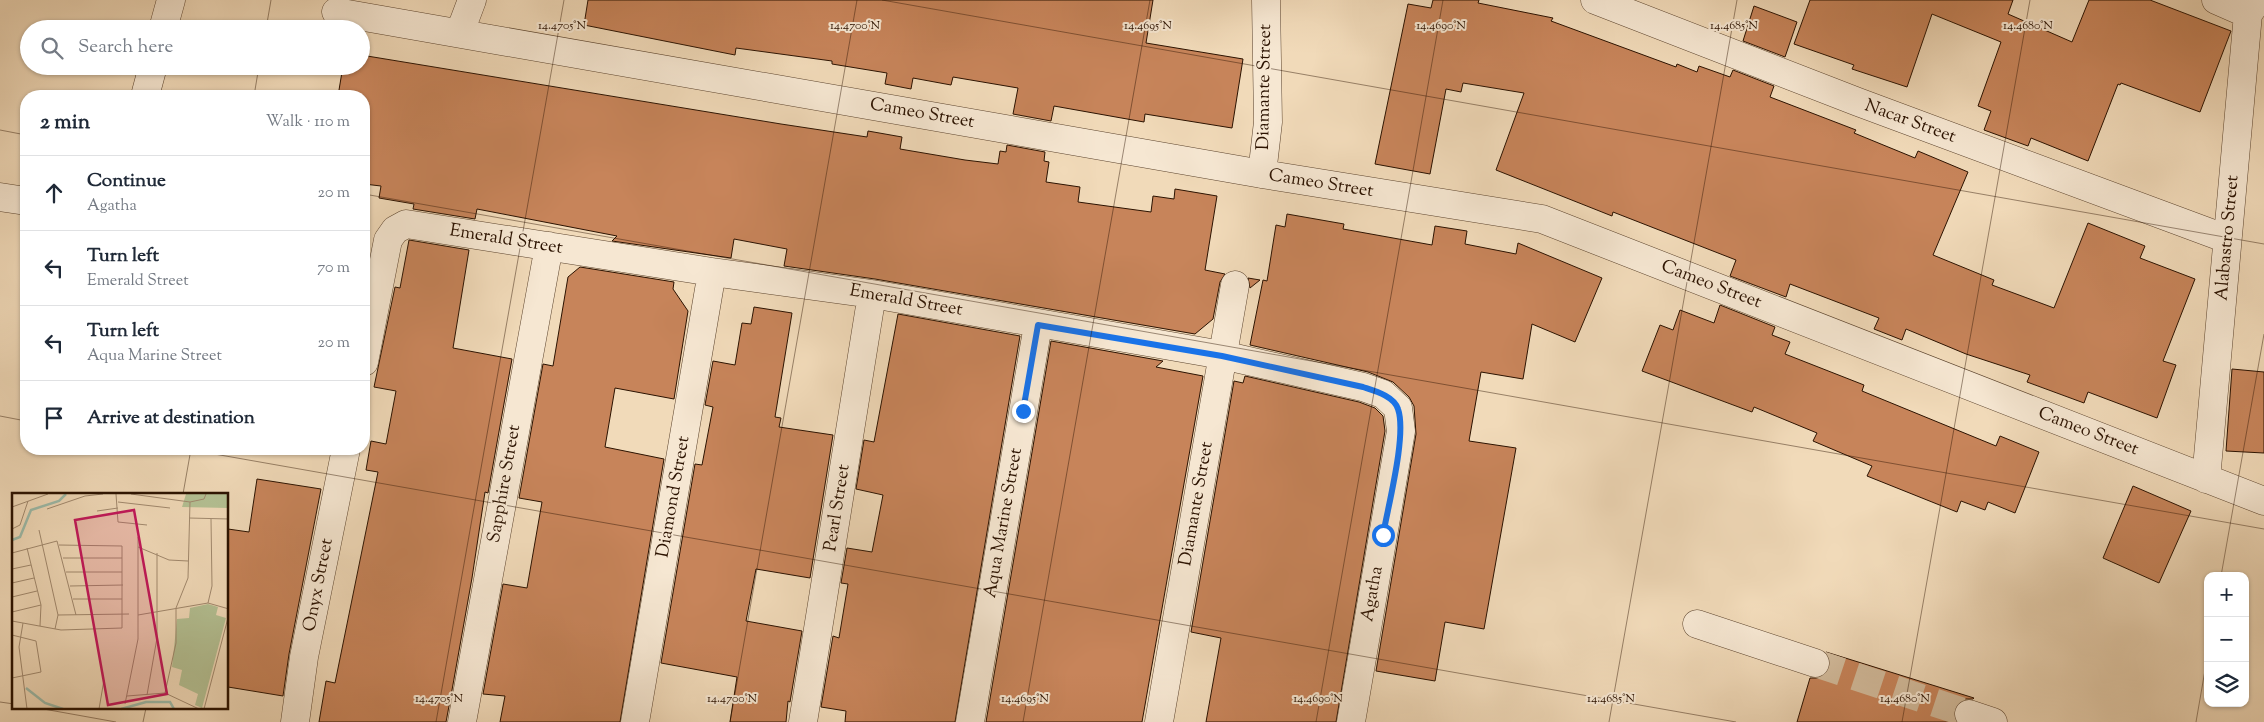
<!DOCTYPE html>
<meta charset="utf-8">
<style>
body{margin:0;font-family:"Sorts Mill Goudy",serif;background:#f2f2f3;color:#1f2937}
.controls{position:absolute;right:15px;bottom:15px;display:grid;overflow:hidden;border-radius:10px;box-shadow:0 1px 4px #0004}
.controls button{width:45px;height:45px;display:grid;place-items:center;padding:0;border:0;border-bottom:1px solid #e0e1e3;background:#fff;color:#1f2937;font:25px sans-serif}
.stop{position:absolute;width:15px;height:15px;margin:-11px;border:4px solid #1a73e8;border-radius:50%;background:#fff}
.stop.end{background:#1a73e8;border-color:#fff;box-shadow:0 1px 5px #0008}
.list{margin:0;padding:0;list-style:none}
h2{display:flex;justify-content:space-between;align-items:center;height:65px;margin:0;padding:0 20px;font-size:21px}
h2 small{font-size:16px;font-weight:400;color:#747a83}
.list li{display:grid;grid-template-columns:32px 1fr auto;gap:15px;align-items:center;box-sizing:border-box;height:75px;padding:0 20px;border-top:1px solid #e0e1e3}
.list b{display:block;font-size:19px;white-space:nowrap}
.list p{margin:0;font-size:16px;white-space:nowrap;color:#747a83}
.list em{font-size:16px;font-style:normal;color:#747a83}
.icon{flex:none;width:28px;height:28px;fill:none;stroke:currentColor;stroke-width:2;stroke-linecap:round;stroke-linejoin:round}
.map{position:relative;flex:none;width:2264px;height:722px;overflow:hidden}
.search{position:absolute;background:#fff;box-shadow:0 1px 4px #0004;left:20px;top:20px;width:350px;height:55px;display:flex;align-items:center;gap:12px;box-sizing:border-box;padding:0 18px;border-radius:28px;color:#747a83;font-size:19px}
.panel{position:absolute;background:#fff;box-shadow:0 1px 4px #0004;left:20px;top:90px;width:350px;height:365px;border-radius:20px}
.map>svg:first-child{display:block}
.building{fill:#c7845a;stroke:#2b1200}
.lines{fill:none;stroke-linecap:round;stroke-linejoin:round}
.minor-tunnel{stroke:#d3bc9d;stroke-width:28;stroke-dasharray:28 14;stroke-linecap:butt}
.minor-casing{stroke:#5c442e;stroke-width:29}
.minor{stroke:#f6e7d2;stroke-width:28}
.route{stroke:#1a73e8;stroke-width:6}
.ticks{fill:none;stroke:#2b1200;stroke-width:1;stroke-opacity:0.45}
.labels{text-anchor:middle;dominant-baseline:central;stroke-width:4;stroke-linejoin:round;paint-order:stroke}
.street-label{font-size:18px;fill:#2b1200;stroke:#f6e7d2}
.inset-river{fill:none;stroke:#9cbbaa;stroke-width:2.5}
.inset-road{fill:none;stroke:#a28a6f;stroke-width:1}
.view{fill:#c2185b;fill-opacity:0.15;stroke:#c2185b;stroke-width:2.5}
.inset-edge{fill:none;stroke:#2b1200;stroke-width:2.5}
.ticks-label{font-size:12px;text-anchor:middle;fill:#2b1200;stroke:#f6e7d2;stroke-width:4;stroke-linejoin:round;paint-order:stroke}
</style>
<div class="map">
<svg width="2264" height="722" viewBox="0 0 2264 722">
<rect width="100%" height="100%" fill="#f1dab9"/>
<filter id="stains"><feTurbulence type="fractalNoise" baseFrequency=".004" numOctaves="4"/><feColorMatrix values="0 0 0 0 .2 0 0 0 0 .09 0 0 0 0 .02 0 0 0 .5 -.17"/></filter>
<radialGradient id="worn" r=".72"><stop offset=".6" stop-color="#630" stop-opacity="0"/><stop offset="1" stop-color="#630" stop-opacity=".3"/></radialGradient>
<!-- building -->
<path class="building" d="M588,0H1153L1146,43L1243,59L1232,128L1145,114L1144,122L1054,106L1051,121L1013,114L1018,88L953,77L951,85L913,78L911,89L885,84L887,73L832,64V61L736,48L735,55L584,25Z
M1433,0H1479L1478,3L1553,18L1551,21L1676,67L1677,64L1697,72L1699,66L1730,77L1733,70L1774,86L1770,97L1856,130L1854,133L1915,158L1918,151L1968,172L1933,255L1994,280L1992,285L2054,308L2088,223L2145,246L2140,258L2195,279L2163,361L2176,365L2157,418L2088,392L2084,403L2027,382L2030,375L1966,354L1906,329L1902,340L1874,329L1879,318L1790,284L1786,297L1730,276L1736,260L1613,212L1612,216L1496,170L1524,93L1463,83L1461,92L1446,89L1430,174L1375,164L1408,4L1431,8Z
M1810,0H2013L2008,14L2072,42L2089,0H2150L2231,31L2200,112L2121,83L2120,85L2118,84L2088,161L2031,138L2028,146L1984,130L1991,111L1978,106L2001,42L1932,14L1907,87L1852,69L1854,65L1794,44Z
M1754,6L1797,22L1785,57L1743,41Z
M361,55L781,124L867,137L868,131L902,137L900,149L965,160L998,164L1000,151L1006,152L1007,145L1045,152L1044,161L1049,162L1046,182L1080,187L1078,202L1151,212L1153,196L1174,199L1175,189L1217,196L1205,270L1225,274L1220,282L1213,319L1195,334L875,279L784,266L787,249L734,239L731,258L612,241L617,236L477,209L475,219L413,209L414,204L379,198L381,186L364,184V96H338L343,66H361Z
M1287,214L1344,224L1343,229L1432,245L1435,226L1467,231L1465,244L1516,254L1518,243L1602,278L1575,342L1532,324L1523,379L1481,372L1469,441L1516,448L1484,629L1445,622L1435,681L1376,671L1416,434L1414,406L1409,397L1393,382L1368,372L1250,345L1263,280L1267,281L1276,225L1285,227Z
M409,240L469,250L453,348L512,359L488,493L485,492L472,578L452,690L446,722H319L326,681L335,683L378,472L366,470L371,441L386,444L396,391L374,387L395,287L400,288Z
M580,267L674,282L673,289L688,311L674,399L615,388L605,447L664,459L620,722H500L505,696L483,694L503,584L527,588L542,502L519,498L543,364L553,366L568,277Z
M1248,278L1260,280L1250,288Z
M1720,305L1775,327L1772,335L1790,342L1785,354L1864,385L1862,391L1996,446L2000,436L2039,452L2015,513L1988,502L1985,510L1961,501L1957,512L1867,476L1872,466L1813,441L1817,433L1754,407L1752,412L1642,371L1660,325L1673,330L1680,310L1714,323Z
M754,307L792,313L775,417L781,418L779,427L833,435L810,578L756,569L746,621L802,631L790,702L788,701L786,722H730L737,677L661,663L695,464L702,465L713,407L705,405L713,361L735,365L742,323L751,324Z
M898,314L1020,336L955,722H845L846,711L821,707L833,636L839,638L848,584L841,583L847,548L872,552L883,495L856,489L864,440L874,442Z
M1051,341L1163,361L1156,367L1203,376L1142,722H986Z
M2232,369L2264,372V453L2226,451Z
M1245,376L1359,402L1375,408L1383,416L1385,431L1336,722H1206L1221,638L1191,632L1234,381L1243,383Z
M257,479L321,489L289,654L283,696L228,687V529L249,532Z
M2133,486L2191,511L2159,583L2103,558Z
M1826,652L1974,698L1973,699H1965L1958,703L1954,710L1956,722H1797L1810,678H1819L1825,675L1830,668V659Z"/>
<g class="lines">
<!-- minor-tunnel -->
<path class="minor-tunnel" d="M1815,663L1969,714"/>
<defs>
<path id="minor" d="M1595,0L1858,102L2227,239
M2216,0L2248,14
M336,12L1262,174L1542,219L2264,501
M163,29L171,0
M460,32L472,0
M145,96L153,66
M1262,174L1268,122L1266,0
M0,197L26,201
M364,362L388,240L395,230L406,224L712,272L872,294L1222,355L1363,387L1383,394L1398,408L1401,431L1351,722
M2206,479L2248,14L2258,0
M1697,624L1815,663
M1969,714L1993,722
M295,722L304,657L346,449
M462,722L549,246
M635,722L712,272
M803,722L872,294
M970,722L1038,325
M1159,722L1235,285"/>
</defs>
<!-- minor casing -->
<use href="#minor" class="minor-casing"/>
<!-- minor -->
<use href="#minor" class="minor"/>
</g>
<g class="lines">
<!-- route -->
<path class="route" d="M1023,411L1038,325L1222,356L1363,387C1375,391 1394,396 1398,409C1407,435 1388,506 1383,535"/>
</g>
<!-- ticks -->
<path class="ticks" d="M882,0L2264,244M266,29L271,0M254,96L259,66M0,130L26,135M364,194L2264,529M0,416L26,421M186,449L1736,722M183,494L191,449M2221,576L2264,334M0,702L14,704M38,708L116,722M143,722L146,708M436,722L564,0M730,722L857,0M1023,722L1150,0M1316,722L1443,0M1609,722L1737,0M1902,722L2030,0M2196,722L2208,653"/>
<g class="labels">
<!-- street labels -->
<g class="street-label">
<text transform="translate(1265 87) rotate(-89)">Diamante Street</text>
<text transform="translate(922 114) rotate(10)">Cameo Street</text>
<text transform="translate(1910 122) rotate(20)">Nacar Street</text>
<text transform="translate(1321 184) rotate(9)">Cameo Street</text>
<text transform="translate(2228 238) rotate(-85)">Alabastro Street</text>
<text transform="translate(506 240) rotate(9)">Emerald Street</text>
<text transform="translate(1711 285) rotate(21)">Cameo Street</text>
<text transform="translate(906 301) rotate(10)">Emerald Street</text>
<text transform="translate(2088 432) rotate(21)">Cameo Street</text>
<text transform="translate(505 484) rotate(-80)">Sapphire Street</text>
<text transform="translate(674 497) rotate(-80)">Diamond Street</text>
<text transform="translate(1197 504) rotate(-80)">Diamante Street</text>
<text transform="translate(838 508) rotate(-81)">Pearl Street</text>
<text transform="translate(1004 523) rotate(-80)">Aqua Marine Street</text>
<text transform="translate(319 585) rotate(-79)">Onyx Street</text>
<text transform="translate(1373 594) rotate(-80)">Agatha</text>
</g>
</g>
<!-- overview -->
<g transform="translate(12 493)">
<rect width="216" height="216" fill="#f1dab9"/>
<path d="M174,1H216V15L170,14ZM196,111L206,114L204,122L214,125L190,215L183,212L186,201L167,192L170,177L160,174L165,126L177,125L178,115Z" fill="#b4c194"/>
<path class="inset-river" d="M0,47L8,44L19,17L47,8L54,1M14,195L33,210L51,216M109,216L134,209H158L162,216"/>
<path class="inset-road" d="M104,1L106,29L135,32M119,1L178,9L192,6L194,1M106,9L158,15M0,14L36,1M35,16L73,3L91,1M85,18L106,15M177,25L217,26M0,36L8,32L16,8M27,37L46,122L43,136M126,54L157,67L176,68M15,55L29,112L28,133M0,60L45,48L64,122M51,65H110M0,76L19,72M54,79H110M0,90L22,85M58,93L111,92M0,104L25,98M61,106H110M196,110L200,93L199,26M0,119L29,112M46,122L117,121M126,122L196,110L217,116M0,128L49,137L110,135V53L47,52M11,130L7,154L15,216M0,142L24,148L29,179L0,185M153,200L164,150V115L176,85L178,9M135,202L145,145V60M115,203L153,200L187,216M113,211L126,146V44M87,216L92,187M192,216L217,121"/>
<path class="view" d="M122,17L155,201L96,212L63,27Z"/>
<rect width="216" height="216" class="inset-edge"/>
</g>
<g class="ticks-label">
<text x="562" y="29">14.4705°N</text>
<text x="855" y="29">14.4700°N</text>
<text x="1148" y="29">14.4695°N</text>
<text x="1441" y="29">14.4690°N</text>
<text x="1734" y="29">14.4685°N</text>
<text x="2028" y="29">14.4680°N</text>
<text x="439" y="702">14.4705°N</text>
<text x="732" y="702">14.4700°N</text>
<text x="1025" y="702">14.4695°N</text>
<text x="1318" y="702">14.4690°N</text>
<text x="1611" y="702">14.4685°N</text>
<text x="1905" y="702">14.4680°N</text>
</g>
<rect width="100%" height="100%" filter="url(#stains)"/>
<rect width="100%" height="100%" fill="url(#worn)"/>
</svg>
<div class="controls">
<button>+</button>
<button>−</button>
<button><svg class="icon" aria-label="layers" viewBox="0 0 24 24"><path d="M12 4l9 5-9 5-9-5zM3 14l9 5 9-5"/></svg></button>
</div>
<div class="stop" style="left:1383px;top:535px"></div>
<div class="stop end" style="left:1023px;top:411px"></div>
<div class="search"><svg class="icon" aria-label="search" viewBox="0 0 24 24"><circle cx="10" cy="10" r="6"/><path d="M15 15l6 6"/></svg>Search here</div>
<section class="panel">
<h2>2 min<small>Walk · 110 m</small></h2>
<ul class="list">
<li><svg class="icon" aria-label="ahead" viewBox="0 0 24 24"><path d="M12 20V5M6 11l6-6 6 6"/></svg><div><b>Continue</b><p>Agatha</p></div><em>20 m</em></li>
<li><svg class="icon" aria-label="left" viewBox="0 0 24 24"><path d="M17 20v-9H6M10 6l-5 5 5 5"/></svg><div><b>Turn left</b><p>Emerald Street</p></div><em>70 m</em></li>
<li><svg class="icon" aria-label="left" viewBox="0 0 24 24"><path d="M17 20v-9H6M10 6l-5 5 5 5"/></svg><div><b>Turn left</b><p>Aqua Marine Street</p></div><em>20 m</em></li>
<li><svg class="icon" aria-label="arrive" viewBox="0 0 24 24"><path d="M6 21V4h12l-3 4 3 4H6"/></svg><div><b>Arrive at destination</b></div></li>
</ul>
</section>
</div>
